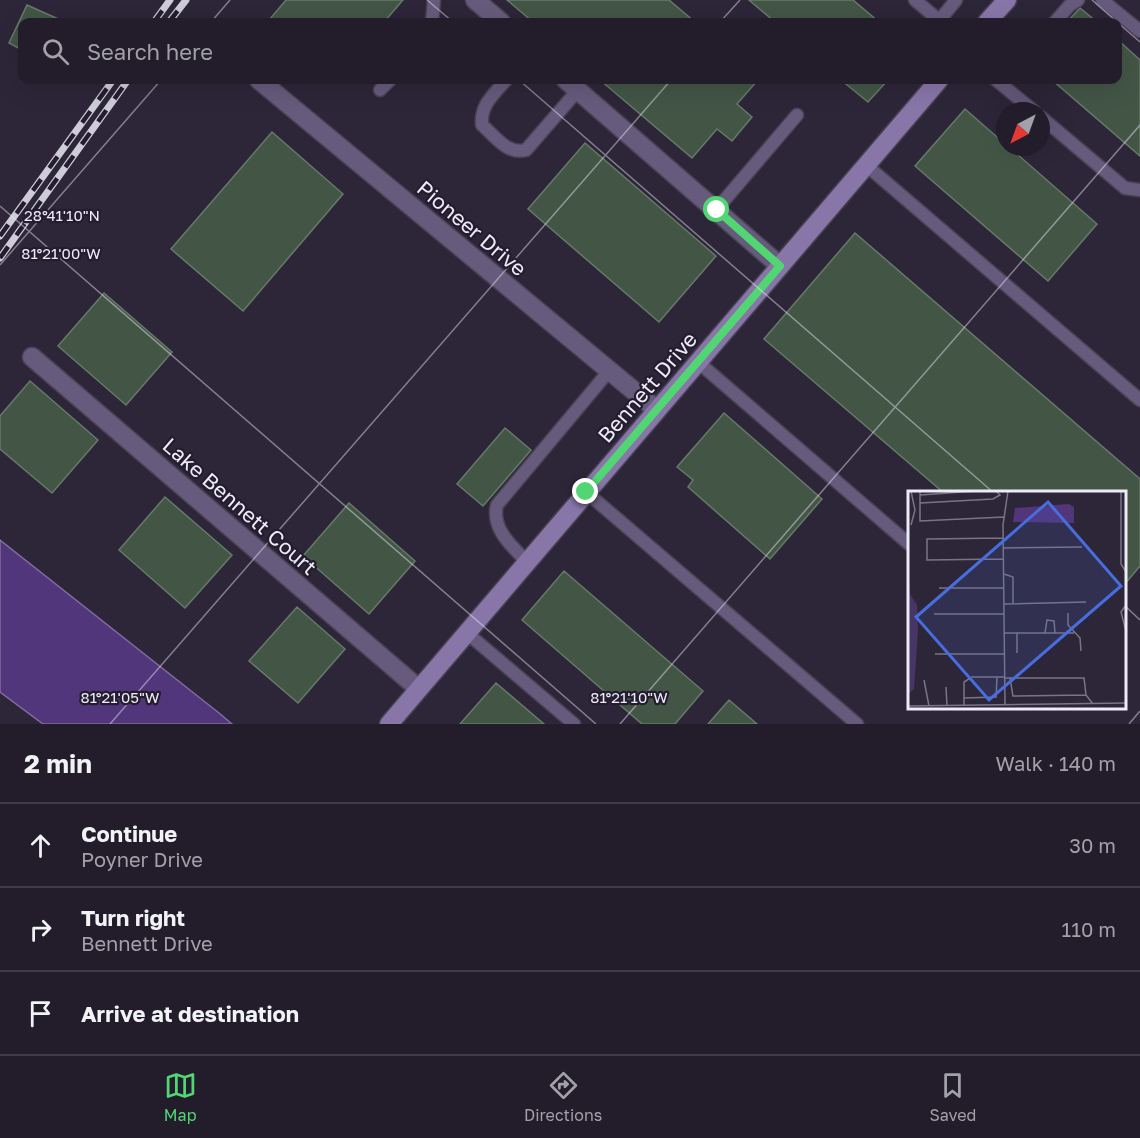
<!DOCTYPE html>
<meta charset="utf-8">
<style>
body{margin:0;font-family:"Golos Text",sans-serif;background:#2e2937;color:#f1f3f6}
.compass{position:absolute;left:996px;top:102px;width:54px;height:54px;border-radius:50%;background:#221c2b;box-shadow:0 6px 24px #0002;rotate:221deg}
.stop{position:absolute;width:18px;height:18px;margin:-14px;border:4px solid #52d673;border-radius:50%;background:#fff}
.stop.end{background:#52d673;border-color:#fff;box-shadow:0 2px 6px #0008}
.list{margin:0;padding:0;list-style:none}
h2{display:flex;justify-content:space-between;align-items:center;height:78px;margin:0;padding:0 24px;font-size:26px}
h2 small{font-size:20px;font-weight:400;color:#a2a1a9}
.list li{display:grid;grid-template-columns:39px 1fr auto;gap:18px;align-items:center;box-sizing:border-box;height:84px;padding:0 24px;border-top:2px solid #3f3a47}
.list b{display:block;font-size:22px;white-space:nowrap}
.list p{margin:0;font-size:20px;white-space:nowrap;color:#a2a1a9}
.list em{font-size:20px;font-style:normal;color:#a2a1a9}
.icon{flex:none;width:33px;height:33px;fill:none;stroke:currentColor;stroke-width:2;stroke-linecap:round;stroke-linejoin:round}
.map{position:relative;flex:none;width:1140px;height:724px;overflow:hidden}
.search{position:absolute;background:#221c2b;box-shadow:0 6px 24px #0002;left:18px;right:18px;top:18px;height:66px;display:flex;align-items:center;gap:15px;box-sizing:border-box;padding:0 21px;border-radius:12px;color:#a2a1a9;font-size:22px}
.sheet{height:330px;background:#221c2b}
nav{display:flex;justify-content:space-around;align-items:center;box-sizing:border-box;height:84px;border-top:2px solid #3f3a47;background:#221c2b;font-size:16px;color:#a2a1a9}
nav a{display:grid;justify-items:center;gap:3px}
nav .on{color:#52d673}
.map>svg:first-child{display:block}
.water{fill:#52367c;stroke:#816ca1;stroke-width:1.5}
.building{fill:#435646;stroke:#667a69;stroke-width:1.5}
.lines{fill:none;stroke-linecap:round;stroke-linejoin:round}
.lane-casing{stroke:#484254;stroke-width:15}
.street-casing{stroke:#484254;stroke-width:21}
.secondary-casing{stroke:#484254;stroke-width:21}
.lane{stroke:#665b7c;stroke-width:12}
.street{stroke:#665b7c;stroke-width:18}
.secondary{stroke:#8876a9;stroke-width:18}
.rail-casing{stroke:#cfccda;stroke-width:7}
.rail{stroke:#231d2f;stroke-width:4.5;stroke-dasharray:14;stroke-linecap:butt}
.route{stroke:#52d673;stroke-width:8}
.ticks{fill:none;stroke:#eeebf8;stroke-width:1.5;stroke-opacity:0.45}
.labels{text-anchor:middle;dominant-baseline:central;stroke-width:4.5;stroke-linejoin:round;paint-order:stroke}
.street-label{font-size:21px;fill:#eeebf8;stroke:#231d2f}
.inset-road{fill:none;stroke:#7a7585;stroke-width:1.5}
.view{fill:#476dde;fill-opacity:0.15;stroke:#476dde;stroke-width:3}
.inset-edge{fill:none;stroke:#eeebf8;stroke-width:3}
.ticks-label{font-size:15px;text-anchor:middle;fill:#eeebf8;stroke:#231d2f;stroke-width:4.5;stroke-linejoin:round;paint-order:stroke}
</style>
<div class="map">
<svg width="1140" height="724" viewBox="0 0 1140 724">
<rect width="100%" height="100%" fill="#2d2639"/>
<!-- water -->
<path class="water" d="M0,540L219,713L232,724H43L0,692Z"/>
<!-- building -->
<path class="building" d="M286,0H403L384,22H272L269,20Z
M507,0H669L695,22H533Z
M749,0H853L879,22H775Z
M27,5L65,22H22V50L9,43Z
M1080,8L1097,22H1067Z
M1118,40L1140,60V156L1052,80H1118Z
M600,80H758L737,104L752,117L732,141L717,129L692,158Z
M841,80H888L868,102Z
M965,109L1005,144V147H1009L1097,224L1048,281L915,166Z
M272,132L343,194L243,311L171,249Z
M585,143L716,256L659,322L528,209Z
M855,233L1140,479V566L1124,585V493H944L764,339Z
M104,293L172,352L126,405L58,346Z
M30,381L98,440L52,493L0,449V416Z
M724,413L822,499L770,559L688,487L693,480L677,467Z
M505,428L531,450L483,506L457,484Z
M165,497L232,555L185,608L119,550Z
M349,503L415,561L369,614L303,556Z
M564,571L703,691L675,724H642L522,620Z
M297,607L345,649L298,703L249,661Z
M496,683L544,724H460Z
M729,700L757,724H708Z"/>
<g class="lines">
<defs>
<path id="lane" d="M915,0L941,22
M1102,0L1140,31
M939,21L956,0
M432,22L434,0
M1055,22L1069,6L1078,0
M506,80C494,94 480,105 482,125C495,136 507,155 526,150L578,90
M996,80L1034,111
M380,90L390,80
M1041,117L1125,188L1140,190
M866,165L1140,400
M716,210L797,115
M698,362L909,544
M586,492L857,724
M527,562C512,546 491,529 497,505L609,371
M467,633L574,724"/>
<path id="street" d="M475,0L501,22
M259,80L657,410
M566,80L780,266
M32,357L419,689"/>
<path id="secondary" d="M987,22L1007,0
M389,724L939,80"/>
</defs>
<!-- lane casing -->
<use href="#lane" class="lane-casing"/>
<!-- street casing -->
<use href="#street" class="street-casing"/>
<!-- secondary casing -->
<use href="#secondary" class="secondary-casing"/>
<!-- lane -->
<use href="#lane" class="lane"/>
<!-- street -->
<use href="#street" class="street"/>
<!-- secondary -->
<use href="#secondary" class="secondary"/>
<defs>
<path id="rail" d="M154,22L170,0
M169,22L186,0
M0,236L113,80
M0,258L128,80"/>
</defs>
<!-- rail casing -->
<use href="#rail" class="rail-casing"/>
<!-- rail -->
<use href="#rail" class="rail"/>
</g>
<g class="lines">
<!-- route -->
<path class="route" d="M586,492L780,266L717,210"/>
</g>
<!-- ticks -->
<path class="ticks" d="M427,0L453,22M1092,0L1117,22M211,22L230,0M720,22L740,0M1118,23L1140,42M519,80L994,493M0,206L596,724M0,265L161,80M1124,605L1140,620M110,724L671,80M620,724L1140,125M1129,724L1140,711"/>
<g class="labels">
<!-- street labels -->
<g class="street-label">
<text transform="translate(472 228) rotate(40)">Pioneer Drive</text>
<text transform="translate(647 387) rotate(-49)">Bennett Drive</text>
<text transform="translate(240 506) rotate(41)">Lake Bennett Court</text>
</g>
</g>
<!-- overview -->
<g transform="translate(908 491)">
<rect width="218" height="218" fill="#2d2639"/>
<path d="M0,77L2,103L9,114L10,140L6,198L0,203Z" fill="#473566"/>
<path d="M161,13L166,16V32L105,31L107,17Z" fill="#52367c"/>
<path class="inset-road" d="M12,0V30L96,26M213,0V73L218,81M12,4L68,0M12,12L85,8L92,4L88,0M3,34L7,19L3,0M95,47L19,48V69L95,68M95,57L174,56M96,83L105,86V113M31,97H96M96,113L178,111M218,114L213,121L218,140M160,122V134L172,147L173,160M26,123H96M96,142H166M109,142V162M137,142L139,129L146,130L147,142M27,163H96M97,187H176L178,204L185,213M102,187L105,205L178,204M16,189L21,215M38,196L39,215M56,207L88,206L89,186M97,214L95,34L100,0M0,215L218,212M56,215V191L64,186H97"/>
<path class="view" d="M140,11L213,95L81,209L8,126Z"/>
<rect width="218" height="218" class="inset-edge"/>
</g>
<g class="ticks-label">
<text x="62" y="221">28°41'10"N</text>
<text x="61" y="259">81°21'00"W</text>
<text x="120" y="703">81°21'05"W</text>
<text x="629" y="703">81°21'10"W</text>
</g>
</svg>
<svg class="compass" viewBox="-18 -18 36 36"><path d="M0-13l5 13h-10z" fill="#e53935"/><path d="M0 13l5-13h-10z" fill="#a2a1a9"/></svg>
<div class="stop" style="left:717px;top:210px"></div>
<div class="stop end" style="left:586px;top:492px"></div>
<div class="search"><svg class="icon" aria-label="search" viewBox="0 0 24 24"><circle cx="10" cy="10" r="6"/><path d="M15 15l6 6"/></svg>Search here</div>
</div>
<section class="sheet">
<h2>2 min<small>Walk · 140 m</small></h2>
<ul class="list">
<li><svg class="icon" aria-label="ahead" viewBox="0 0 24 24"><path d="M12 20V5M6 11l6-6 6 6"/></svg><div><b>Continue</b><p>Poyner Drive</p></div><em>30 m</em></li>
<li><svg class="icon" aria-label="right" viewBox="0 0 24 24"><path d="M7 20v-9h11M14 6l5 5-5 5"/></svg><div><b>Turn right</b><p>Bennett Drive</p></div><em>110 m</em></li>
<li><svg class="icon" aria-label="arrive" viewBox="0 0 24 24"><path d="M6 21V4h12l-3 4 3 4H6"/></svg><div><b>Arrive at destination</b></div></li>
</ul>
</section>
<nav>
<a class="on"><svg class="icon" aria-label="map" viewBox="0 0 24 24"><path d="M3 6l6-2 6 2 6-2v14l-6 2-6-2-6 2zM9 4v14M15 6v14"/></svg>Map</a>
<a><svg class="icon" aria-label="directions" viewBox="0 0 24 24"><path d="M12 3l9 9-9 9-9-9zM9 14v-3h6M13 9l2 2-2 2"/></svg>Directions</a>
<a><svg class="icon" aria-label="saved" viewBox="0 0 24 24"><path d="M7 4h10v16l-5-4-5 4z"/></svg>Saved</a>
</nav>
